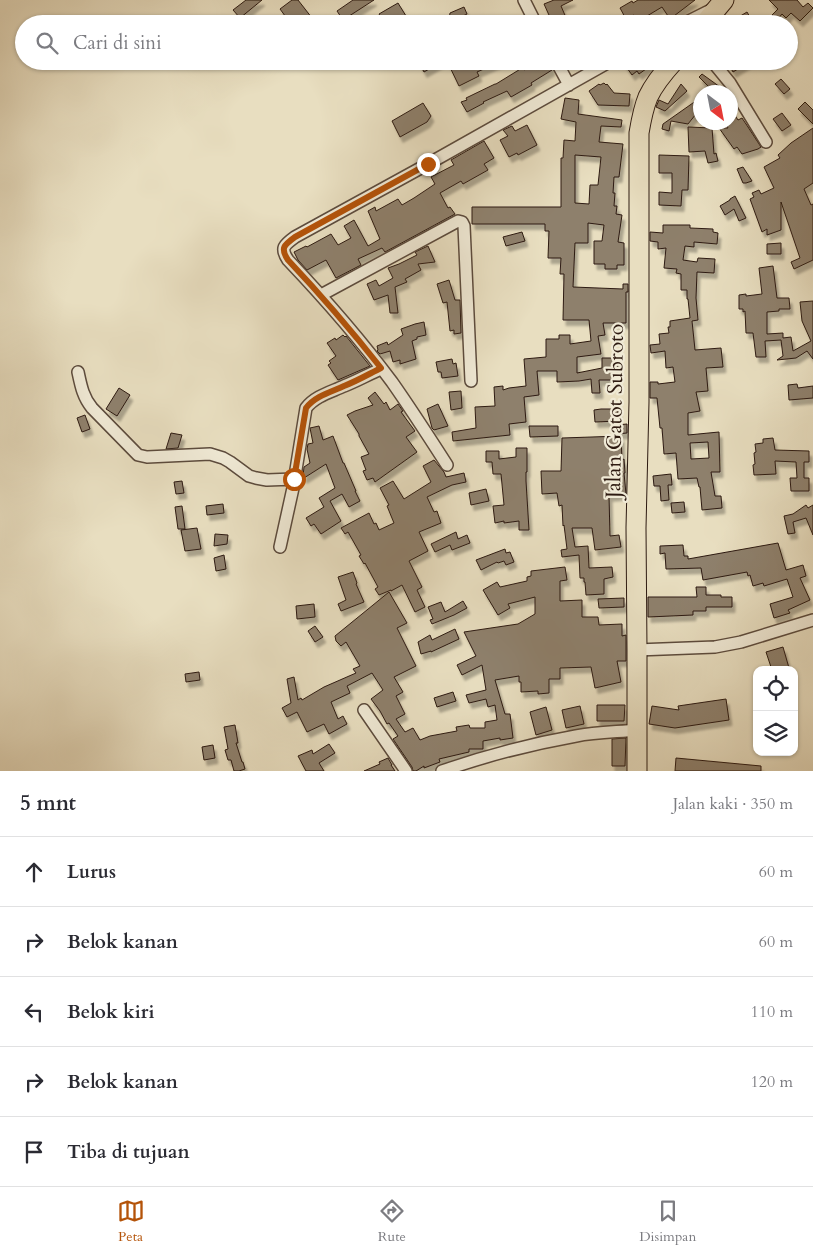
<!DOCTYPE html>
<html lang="id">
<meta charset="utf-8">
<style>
body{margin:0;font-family:Cardo,serif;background:#f7f7f7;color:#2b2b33}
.controls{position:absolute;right:15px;bottom:15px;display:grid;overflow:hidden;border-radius:10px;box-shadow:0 1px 4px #0004}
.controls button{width:45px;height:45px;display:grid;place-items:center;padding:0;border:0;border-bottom:1px solid #e1e1e2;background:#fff;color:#2b2b33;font:25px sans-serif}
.compass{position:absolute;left:693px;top:85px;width:45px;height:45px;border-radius:50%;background:#fff;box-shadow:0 1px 4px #0004;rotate:148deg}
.stop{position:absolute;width:15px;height:15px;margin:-11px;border:4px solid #b45309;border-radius:50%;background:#fff}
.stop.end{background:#b45309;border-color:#fff;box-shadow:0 1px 5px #0008}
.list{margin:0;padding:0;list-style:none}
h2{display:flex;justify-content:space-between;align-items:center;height:65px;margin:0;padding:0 20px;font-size:21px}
h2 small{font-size:16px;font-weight:400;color:#7c7c81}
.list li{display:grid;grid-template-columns:32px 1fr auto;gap:15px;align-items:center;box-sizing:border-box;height:70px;padding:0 20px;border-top:1px solid #e1e1e2}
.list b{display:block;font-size:19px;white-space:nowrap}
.list em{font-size:16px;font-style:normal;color:#7c7c81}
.icon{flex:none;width:28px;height:28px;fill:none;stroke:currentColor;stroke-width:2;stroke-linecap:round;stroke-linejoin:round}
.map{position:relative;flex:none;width:813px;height:771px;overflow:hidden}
.search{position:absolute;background:#fff;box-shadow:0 1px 4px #0004;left:15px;right:15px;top:15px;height:55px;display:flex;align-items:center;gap:12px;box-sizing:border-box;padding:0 18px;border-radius:28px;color:#7c7c81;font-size:19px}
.sheet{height:415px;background:#fff}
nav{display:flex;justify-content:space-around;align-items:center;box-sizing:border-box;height:70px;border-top:1px solid #e1e1e2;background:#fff;font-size:14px;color:#7c7c81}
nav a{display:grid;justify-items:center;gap:2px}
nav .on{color:#b45309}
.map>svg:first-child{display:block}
.building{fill:#8e806c;stroke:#2d1a11;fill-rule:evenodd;filter:url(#shadow)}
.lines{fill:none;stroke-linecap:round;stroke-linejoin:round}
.minor-casing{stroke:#5c4b3d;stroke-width:14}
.trunk-casing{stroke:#2d1a11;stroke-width:21}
.minor{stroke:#f0ead6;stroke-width:11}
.trunk{stroke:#e8dec0;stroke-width:19}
.route{stroke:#b45309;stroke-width:6}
.labels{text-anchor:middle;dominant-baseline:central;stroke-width:4.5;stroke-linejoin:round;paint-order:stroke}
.street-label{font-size:21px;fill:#2d1a11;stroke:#f0ead6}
</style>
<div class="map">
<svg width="813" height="771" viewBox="0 0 813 771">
<defs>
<filter id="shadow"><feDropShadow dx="3" dy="5.5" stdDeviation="1" flood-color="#0004"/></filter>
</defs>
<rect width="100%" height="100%" fill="#e8dec0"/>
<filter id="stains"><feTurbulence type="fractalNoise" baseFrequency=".004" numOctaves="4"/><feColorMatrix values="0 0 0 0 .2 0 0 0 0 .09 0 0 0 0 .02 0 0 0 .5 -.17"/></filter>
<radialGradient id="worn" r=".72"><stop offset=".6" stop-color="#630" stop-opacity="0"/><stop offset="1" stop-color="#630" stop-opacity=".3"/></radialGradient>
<!-- building -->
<path class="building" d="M246,0H262L240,18L233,10Z
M292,0H298L312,18L304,24H291L280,9Z
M353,0H374L343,20L337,11Z
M554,0H573L561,6L567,20L559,24H553L544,4Z
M638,0H695L670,19L662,7L637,22L634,15L626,19L620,8L632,1L633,3Z
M769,0H797L803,7L808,3L813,8L800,21L791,13L786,18L782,14L777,20L772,15L778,9Z
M398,3L411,24H385L379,14Z
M464,7L467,14L453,21L449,19L450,13Z
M747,12L754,24H727Z
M418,61H443L424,72Z
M447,61H502L477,72L479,76L459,86Z
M539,61H549L552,70L531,83L532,85L511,97L507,91L483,102L484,103L467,112L461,102L467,100L466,98L495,84H496L522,68L524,70Z
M622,61H657L639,74L637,71L632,75Z
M727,61H751L733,72Z
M702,74L727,92H714L699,77Z
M781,79L790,89L784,94L775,84Z
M604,83L606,85L607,84L614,93L630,94L629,106L598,105L589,91L599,84L600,85Z
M681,84L687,91L665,111L656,107L659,100L668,104Z
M565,98L579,100L578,114L622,120L621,127L601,126L599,142L623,144L619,177H614L613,193H615L614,206H617L616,214L622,215L618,242L624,243V265H617V269H605V264H594V241H602L604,225L588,223V243H575L573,287L623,289V284H628V292H626V323H603L605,335L598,336L601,354L577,357V373L602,368V358H618L617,377H615V380H599L600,393H592L591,379L579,381L557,382V371H537L539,395L524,397L526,422L509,424L510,435L453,441L452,432L476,428L475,407L495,406L494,387L503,386V390L509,388L526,386L524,359L546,357V339H559V335H570V344L591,341L589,320H563L564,274H560L561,258H548L549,231H545V224H472V207H561V158H563L564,140L575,141L576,122L561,119ZM575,155L601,157L598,185H590L589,204L575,203Z
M700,98V109L695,113L696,114L688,124L671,121L669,131L662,129L663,124Z
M805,102L813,110V124L798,109Z
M423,103L431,116L427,122L400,137L392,121Z
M730,108L738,120L742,118L748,127L761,147L758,149L742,154L737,147L734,149L719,128H728L725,122H730Z
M782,113L791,125L782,131L773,119Z
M527,125L537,145L518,155L517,153L509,157L500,140L508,136L503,130L512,126L515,131Z
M688,127L712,128L714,154L716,153L718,161L708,163L705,151L689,152Z
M813,128V183L804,189L811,205L813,204V260L794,269L791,262L800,258L781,202V230L767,235V229L762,232L750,199L754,197L752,193L759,190L761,194L774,188L764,167L780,158L778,155L791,143Z
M484,141L494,158L484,164L488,170L463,184L461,181L440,193L448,208L450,207L455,214L385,252L382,248L358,259L361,265L336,278L326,260L307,270L298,260L294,252L306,246L307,247L331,234L338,245L351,238L344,226L354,220L368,246L380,239L368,211L375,207L376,211L398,199L402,205L414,198L435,184L431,177L454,165L451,160Z
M659,155L689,156L688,190H682L681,206L659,205V192L672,193V173H659Z
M743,167L752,181L746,183H743L737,169Z
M735,196L746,218L739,221L734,209L725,215L720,206L730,200V199Z
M663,225H690V228L713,229V232L718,233L717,244L694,242V247L685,246L683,260L697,262L698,258L715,259L714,273L697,272L696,298L698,320L692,321L695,350L721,348L723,367L706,368L708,391L696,392L700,411L688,413V435L719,432L720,472H711L715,496H721L722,508L702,510L700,487H699L697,478L678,479L676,453L664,454L662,428H660L657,398H650V382H658V384L675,382L673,367L666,368L665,351L651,353L650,345L660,344L659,334L669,333L668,327H670V321L690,318L688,299H687V290H681V274L676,273L677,269L664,268L666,248L658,249V242L650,241V232L663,233ZM708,442L709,458L691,459L690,443Z
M522,232L525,241L506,246L503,237Z
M781,243V254H767V244Z
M428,246L435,262L418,264L421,270L405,279L407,282L395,287L398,313H390L388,295L374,300L367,284L376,280L379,286L393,278L388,268L399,264L417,255L415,252Z
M773,266L777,298H789L790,309H779V311L767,312V334L783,333V338L791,337L793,351L811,341L802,321L800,302L813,301V359L807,351L796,358L777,360L783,356L781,340L765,341L766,357H756L753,333H746L745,311L743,312V309H739V295L746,294V296L762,294L759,268Z
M449,280L455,300H460L461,333L454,334V330L450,331L447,302L443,303L437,284Z
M424,322L426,335L417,337V339L412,341L416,359L400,364V360L393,362L390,351L380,354L377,351L378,350L377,346L387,342L388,345L403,335L401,329L415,324Z
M343,335L345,337L346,336L370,366L338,380L328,365L331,363L329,361L336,356L327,343L335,338L336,340Z
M452,359L453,364L456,363L458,376L442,378L441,372H438L436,362Z
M797,384L798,388L813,386V398L789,400L788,385Z
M119,388L130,395L117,416L106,409Z
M461,391L462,408L451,410L449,392Z
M375,392L384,404L386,402L390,410L398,404L403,411L401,412L415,431L406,437L417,452L375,482L373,478L367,480L363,471L366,470L361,457L369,454L359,436V434L347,415L355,411L373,405L368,398Z
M438,404L448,426L434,430L432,428L427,409Z
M601,409H618V421L595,422L594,410Z
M85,415L90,429L82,432L77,418Z
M627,424V433L617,434V425Z
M319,426L323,440L333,436L343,463H344L356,491H355L360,501L349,507L342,494L330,501L341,521L321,534L314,524L311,526L306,518L324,507L319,498L335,488L326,464L304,478L303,476L304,467L310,463L307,449L308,444L313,443L310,428Z
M529,426H558V436L530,437Z
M171,433L182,435L178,448L166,449Z
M621,436L622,460L624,459L625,473H624L626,494L609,496L610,536L619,535L621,547L595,550L592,528H572L575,547L588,546L589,568L612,567L613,577L604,579V594L586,595L585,582H584V578H580L579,555L562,557L561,550L567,549L564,525L563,526L562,505L559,506L557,493L542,494L541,471H561L562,438Z
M773,438L775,450L809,451V462H804V478H809V491H791L790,478H797L796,462L775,461L776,474L754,475L753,465L755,464L754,453L756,452L755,444L763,443V439Z
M516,448H527V472H526V481L529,530H519V521L504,523V521L495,523L493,506L504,505L501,474H493L492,462H486V451H499V459L516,457Z
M434,460L444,472L446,477L464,473L466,482L452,485L427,497L434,512L437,511L441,523L419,532L428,551L409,561L422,587L417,590L425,607L415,612L402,585L391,591V590L379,595L375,589L378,587L365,563L364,564L359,556L361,555L348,532L345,534L341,528L369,513L374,524L376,523L379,530L394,523L387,506L389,505L380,488L393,481L404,499L431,482L423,466Z
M671,474L672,485H668L669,500L661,501L660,486H654L653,476Z
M182,481L184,493L176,494L174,482Z
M486,489L489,501L471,505L469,493Z
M684,502L685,512L672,513L671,503Z
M223,504L224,513L207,515L206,506Z
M806,505L808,508L813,505V535L806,518L793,522L795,533L788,534L784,516L793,514Z
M182,506L185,529H178L175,507Z
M197,528L201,549L185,551L181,530Z
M456,532L458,539L467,535L470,543L452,550L450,545L435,552L431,544Z
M215,534L228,535L227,544L214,546Z
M778,543L786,570L803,565L806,576L800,578L810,600L788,610L790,613L774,618L770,604L793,597L787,579L764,586L763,583L753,586L750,575L748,576L747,572L703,580L701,568L666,569L665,553L660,554V546L683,545L684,556H688V559Z
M505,549L506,553L510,552L514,562L506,565L504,561L498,563L497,562L481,570L476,560Z
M224,555L226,569L216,571L214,558Z
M565,567L567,580L560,581V601L582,600V617H598L599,625L622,624V636L626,635V661H617L621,682L595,688L591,667L560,668V679H549V693L538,694V691L521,692V682H519V676L495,680L505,714H510L513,738L500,740V738L483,741V749H469V752L439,759L440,762L424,768V766L416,771H413L412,767L393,739L398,736L389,723L387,724L380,711L371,699L383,690L372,673L347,686L350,693L331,702L338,719L343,716L347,724L329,734L324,724L307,732L297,712L287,717L282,708L291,703L287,679L294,677L298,700L301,698L302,700L324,687L356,673L353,669L360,666L346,642L341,646L336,641L335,636L389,592L407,623L397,628L416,666L394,677L403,692L396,696L405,714L396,719L405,732L413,728L420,740L430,736L457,731L456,727L469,725L470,728H485V722L497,720L495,705L488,707L486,699L469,703L466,695L486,690L482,665L462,675L457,665L476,656L464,632L518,624L535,614V597L508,604L510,608L498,615L483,590L497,582L500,587L527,581V577L531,576V571Z
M353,572L357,583L356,584L364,602L341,611L338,604L346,600L338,577Z
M696,587H706V595H721V597H732V607H706V611H693V615L648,617V597H697Z
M624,598V607L599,608L598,599Z
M463,601L467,608L454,615L432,624L430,620L433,619L428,607L441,602L445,612Z
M314,604L315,617L297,619L296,606Z
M315,626L323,637L315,642L308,631Z
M455,629L459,639L431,652V651L421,654L418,642L430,635L432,640Z
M783,647L789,668L783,670H772L766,652Z
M199,672L200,680L186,682L185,674Z
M453,692L456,701L437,707L434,698Z
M726,699L729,720L675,728L649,724L652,706L679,710L678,706Z
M597,705H625L624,721H597Z
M580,706L584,724L566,728L562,710Z
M546,707L552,730L536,735L530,712Z
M235,725L238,743H236L242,762H243L245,769L239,771H234L231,760H228L225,750L228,749L224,727Z
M626,738L625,766H612V739Z
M329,744L335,753L319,763L324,771H306L298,756L312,750L313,754Z
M213,745L215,758L204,760L202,747Z
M388,758L392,765H391L395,771H364L380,764L379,762Z
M676,758L761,766V771H675Z"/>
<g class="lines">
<defs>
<path id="minor" d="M524,0L536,24
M683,24L711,10
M556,61L569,85
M712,61L730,83L766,142
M321,295L458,221L462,222L464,226L471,381
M78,372C81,386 83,397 92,408L138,455L147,457L210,454L223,458L230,462L249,476L256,478L267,480L294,479
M447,465C429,437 411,409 392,382C360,339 325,299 288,260C280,248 284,245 295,237L428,164L611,61
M280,547L293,488L306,408C315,396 331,392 344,386C357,381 369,374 381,369
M637,650L715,647L741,642L813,620
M364,710L406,771
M442,771C485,756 531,744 576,736C596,732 617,732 637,730"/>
<path id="trunk" d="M704,24L724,0
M637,771V650L636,528L639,402V133C641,121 643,109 648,97C654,84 664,72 674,61"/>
</defs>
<!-- minor casing -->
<use href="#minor" class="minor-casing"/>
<!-- trunk casing -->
<use href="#trunk" class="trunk-casing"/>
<!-- minor -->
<use href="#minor" class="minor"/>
<!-- trunk -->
<use href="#trunk" class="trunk"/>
</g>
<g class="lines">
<!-- route -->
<path class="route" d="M294,479L306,408C315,396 331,392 344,386C357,381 369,374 381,368C351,330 321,295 288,260C280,248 284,245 295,237L428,164"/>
</g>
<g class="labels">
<!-- street labels -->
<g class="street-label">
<text transform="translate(615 411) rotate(-89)">Jalan Gatot Subroto</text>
</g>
</g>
<rect width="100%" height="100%" filter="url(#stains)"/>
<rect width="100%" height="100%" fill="url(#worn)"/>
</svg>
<div class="controls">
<button><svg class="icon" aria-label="locate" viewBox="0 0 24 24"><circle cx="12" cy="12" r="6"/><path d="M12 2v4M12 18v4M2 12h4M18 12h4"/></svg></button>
<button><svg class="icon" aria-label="layers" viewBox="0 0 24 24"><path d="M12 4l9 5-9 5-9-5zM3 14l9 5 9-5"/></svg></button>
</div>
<svg class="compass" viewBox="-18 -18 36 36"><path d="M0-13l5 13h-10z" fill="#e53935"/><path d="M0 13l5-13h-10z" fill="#7c7c81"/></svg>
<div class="stop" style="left:294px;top:479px"></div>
<div class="stop end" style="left:428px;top:164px"></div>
<div class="search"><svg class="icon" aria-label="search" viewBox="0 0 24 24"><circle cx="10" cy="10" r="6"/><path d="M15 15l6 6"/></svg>Cari di sini</div>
</div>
<section class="sheet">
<h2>5 mnt<small>Jalan kaki · 350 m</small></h2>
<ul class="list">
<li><svg class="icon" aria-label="ahead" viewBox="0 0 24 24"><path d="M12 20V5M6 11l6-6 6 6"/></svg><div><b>Lurus</b></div><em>60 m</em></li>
<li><svg class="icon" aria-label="right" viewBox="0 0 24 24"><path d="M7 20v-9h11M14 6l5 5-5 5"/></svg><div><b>Belok kanan</b></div><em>60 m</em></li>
<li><svg class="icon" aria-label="left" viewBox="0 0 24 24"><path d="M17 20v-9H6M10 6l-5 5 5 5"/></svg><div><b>Belok kiri</b></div><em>110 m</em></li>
<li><svg class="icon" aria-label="right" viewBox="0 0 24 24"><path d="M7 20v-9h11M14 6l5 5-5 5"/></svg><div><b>Belok kanan</b></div><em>120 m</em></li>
<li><svg class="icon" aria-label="arrive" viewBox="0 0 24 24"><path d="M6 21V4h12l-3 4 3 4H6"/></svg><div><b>Tiba di tujuan</b></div></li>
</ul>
</section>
<nav>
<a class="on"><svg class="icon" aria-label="map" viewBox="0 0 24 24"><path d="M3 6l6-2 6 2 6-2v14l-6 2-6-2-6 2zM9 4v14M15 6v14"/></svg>Peta</a>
<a><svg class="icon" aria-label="directions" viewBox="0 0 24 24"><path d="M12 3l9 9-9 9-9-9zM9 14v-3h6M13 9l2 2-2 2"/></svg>Rute</a>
<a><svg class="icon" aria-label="saved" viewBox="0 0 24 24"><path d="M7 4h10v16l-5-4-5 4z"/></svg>Disimpan</a>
</nav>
